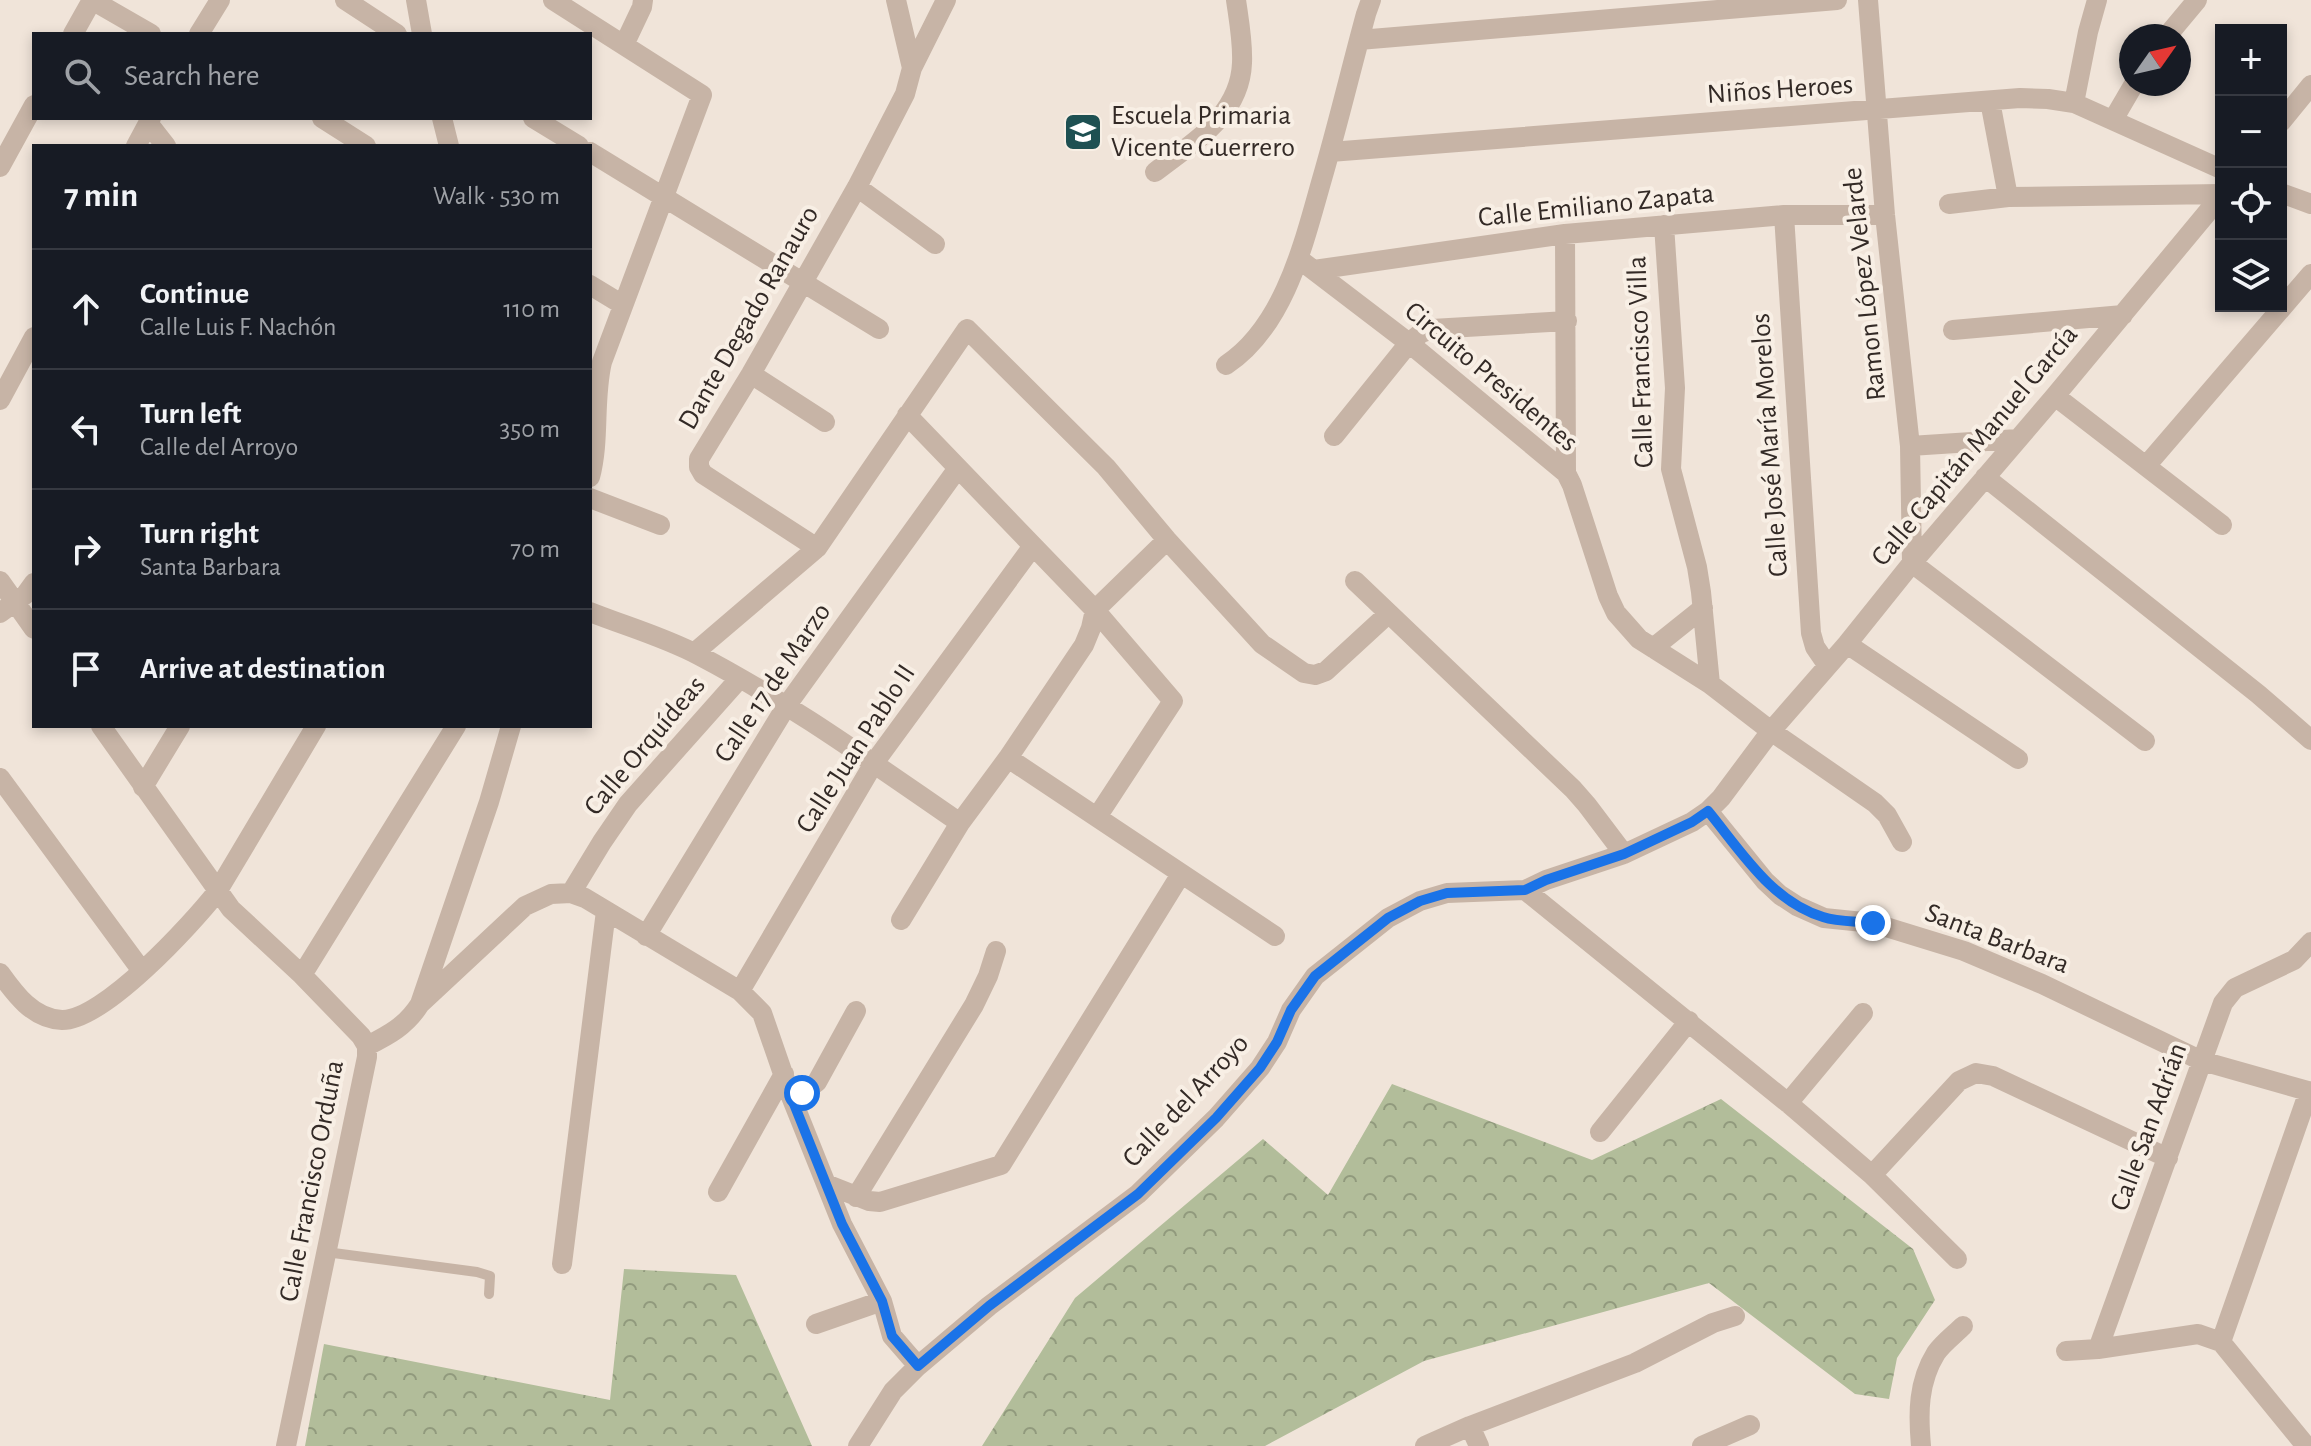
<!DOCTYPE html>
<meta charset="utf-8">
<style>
body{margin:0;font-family:"Alegreya Sans",sans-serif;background:#242831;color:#f1f3f6}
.controls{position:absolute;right:24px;top:24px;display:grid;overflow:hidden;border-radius:0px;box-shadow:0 4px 12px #0003}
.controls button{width:72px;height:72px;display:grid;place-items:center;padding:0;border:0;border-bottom:2px solid #363941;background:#171b24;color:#f1f3f6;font:40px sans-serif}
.compass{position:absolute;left:2119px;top:24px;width:72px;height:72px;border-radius:50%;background:#171b24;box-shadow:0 4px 12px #0003;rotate:56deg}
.stop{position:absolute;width:24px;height:24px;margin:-18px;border:6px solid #1a73e8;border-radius:50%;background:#fff}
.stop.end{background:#1a73e8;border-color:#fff;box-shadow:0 2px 8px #0008}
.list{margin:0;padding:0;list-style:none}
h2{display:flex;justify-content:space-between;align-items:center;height:104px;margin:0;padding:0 32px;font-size:34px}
h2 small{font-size:26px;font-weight:400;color:#9ea1a6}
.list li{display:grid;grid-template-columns:52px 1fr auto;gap:24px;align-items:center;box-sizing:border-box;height:120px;padding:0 32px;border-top:2px solid #363941}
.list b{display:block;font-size:30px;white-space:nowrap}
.list p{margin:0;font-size:26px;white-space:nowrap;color:#9ea1a6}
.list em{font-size:26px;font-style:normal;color:#9ea1a6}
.icon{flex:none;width:44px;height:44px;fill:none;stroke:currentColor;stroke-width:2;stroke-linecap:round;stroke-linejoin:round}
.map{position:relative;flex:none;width:2311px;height:1446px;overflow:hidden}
.search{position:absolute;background:#171b24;box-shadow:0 4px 12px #0003;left:32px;top:32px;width:560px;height:88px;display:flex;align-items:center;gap:20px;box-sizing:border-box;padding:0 28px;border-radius:0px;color:#9ea1a6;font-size:30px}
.panel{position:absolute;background:#171b24;box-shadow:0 4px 12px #0003;left:32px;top:144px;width:560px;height:584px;border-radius:0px}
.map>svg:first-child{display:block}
.forest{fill:url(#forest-crowns)}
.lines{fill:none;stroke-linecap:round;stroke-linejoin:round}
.service{stroke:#c7b4a6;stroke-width:10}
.minor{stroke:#c7b4a6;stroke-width:20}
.route{stroke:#1a73e8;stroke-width:10}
.labels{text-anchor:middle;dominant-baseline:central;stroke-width:8;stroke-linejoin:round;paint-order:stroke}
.street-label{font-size:28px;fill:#332a26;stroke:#f8efe5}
.poi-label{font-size:28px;fill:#332a26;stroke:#f8efe5;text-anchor:start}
</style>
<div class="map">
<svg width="2311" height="1446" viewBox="0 0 2311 1446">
<defs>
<pattern id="forest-crowns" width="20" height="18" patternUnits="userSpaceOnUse" patternTransform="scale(2)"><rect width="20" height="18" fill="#b2bd9a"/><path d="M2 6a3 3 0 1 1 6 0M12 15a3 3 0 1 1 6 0" fill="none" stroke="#919a7d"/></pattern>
</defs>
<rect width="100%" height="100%" fill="#f0e4d9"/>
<!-- forest -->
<path class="forest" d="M1392,1084L1592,1160L1721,1099L1913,1249L1935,1300L1897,1358L1889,1399L1855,1394L1709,1283L1424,1361L1265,1446H982L1075,1298L1263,1139L1328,1195Z
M624,1269L736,1275L812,1446H305L324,1344L610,1400Z"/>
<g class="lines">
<!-- service -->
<path class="service" d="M326,1252L477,1272L490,1276L489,1294"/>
<!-- minor -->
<path class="minor" d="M92,0L151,34
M345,0L397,34
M416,0L422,34
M553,0L702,95L602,362C593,400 600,440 590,477
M1868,0L1885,215L1910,446L1912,563L2145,741
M73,34L92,0
M199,34L220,0
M2167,36L2197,0
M1359,40L1837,0
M624,45L642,7L643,0
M912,68L946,0
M1990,101L2008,197
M2074,103L2088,32L2097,0
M322,118L366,146
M442,118L449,146
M533,118L579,146
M2113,120L2134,84
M2281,122L2311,85
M148,123L166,146
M136,146L151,118
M590,152L879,329
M1330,152L2020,98L2048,99L2074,103L2221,169
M0,167L34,105
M1155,172C1192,143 1240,116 1242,63C1243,42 1239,21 1236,0
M857,187L935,244
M2281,193L2311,204
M1949,204L2008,197L2221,194
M1784,215L1811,633L1815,647L1828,666
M1664,225L1675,388L1671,469L1697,567L1701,592L1710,684
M1565,234L1566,473
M1299,259L1409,343L1566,473L1572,485L1608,596L1616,613L1639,639L1710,684L1771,731L1875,803L1887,815L1902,842
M1314,270L1565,234L1784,215H1885
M590,285L623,305
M1953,330L2123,315
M1226,365C1285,326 1304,242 1322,179C1338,124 1351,69 1366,14L1371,0
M751,374L825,422
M2055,396L2222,525
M0,400L34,337
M907,415L1095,610L1173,701L1097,817
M1334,436L1409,343L1421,333L1432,329L1567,321
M1910,446L2018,439
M2146,466L2311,274
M1985,477L2258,694L2311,740
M590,498L660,525
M817,548L703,474L699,467V459L751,374L857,187L905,94L912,68L896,0
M0,581L34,629
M1355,581L1573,789L1587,805L1624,854
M590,612C625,626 664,637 698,655C790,703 874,764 960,823
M0,613L26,594L34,583
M1847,644L2018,759
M1653,648L1703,608
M694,653L817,548L967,329L1106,467L1167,540L1262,644L1304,673L1315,675L1326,671L1388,614
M101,726L231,909L302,975L361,1036L367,1046V1057L286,1446
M1008,758L1275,936
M0,778L142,971
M143,787L180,726
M1708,811L1765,881L1780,895L1797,906L1824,918L1873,923L1964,951L2042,984L2202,1061L2311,1092
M1525,890L1788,1103L1872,1175L1957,1259
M571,893L602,842L628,804L740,678
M901,920L960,823L1008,758L1084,645L1091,628L1095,610L1167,540
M646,936L787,705L958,468
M0,973C15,994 33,1019 62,1020C103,1021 192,924 217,892L316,726
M302,975L456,726
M740,991L874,763L1033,546
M420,1004L525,906L551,894L571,893L585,898L740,991L762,1013L790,1094L842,1224L882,1301L892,1336L918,1366
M367,1046C389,1035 406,1026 420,1004L489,802L511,726
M790,1094L802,1093L817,1082L856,1011
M1788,1103L1863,1013
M1600,1132L1689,1021
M1872,1175L1959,1081L1976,1073L1993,1076L2168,1158
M826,1184L869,1201L880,1202L1001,1165L1181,874
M718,1192L784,1074
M856,1197L974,1005L988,976L996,951
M562,1264L606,911
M816,1324L882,1301
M2221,1342L2309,1091
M2098,1349L2223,1003L2235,988L2294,960L2311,942
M2066,1351L2098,1349L2198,1334L2221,1342L2306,1446
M1470,1426L1479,1446
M858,1446L893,1391L918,1366L989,1306L1138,1194L1216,1118L1260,1068L1277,1042L1291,1010L1315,976L1388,918L1420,901L1447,893L1525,890L1546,880L1624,854L1692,822L1708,811L1721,798L1771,731L1847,644L1912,563L2055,396L2221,196
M1425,1446L1470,1426L1635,1363L1713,1323L1735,1316
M1702,1446L1750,1425
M1921,1446C1918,1413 1918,1382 1936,1353C1943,1343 1955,1334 1963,1326"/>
</g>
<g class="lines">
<!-- route -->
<path class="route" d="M802,1093L790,1094L842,1224L882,1301L892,1336L918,1366L989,1306L1138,1194L1216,1118L1260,1068L1277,1042L1291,1010L1315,976L1388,918L1420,901L1447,893L1525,890L1546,880L1624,854L1692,822L1708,811C1741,851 1771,901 1823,917C1838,922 1857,921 1873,923"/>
</g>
<!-- icons -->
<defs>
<symbol id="school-square" viewBox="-11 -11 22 22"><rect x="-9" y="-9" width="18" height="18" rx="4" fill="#1e5052" stroke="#f8efe5"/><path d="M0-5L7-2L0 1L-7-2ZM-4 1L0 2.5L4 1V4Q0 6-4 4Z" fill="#fff"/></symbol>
</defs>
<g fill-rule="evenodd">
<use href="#school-square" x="1061" y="110" width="44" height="44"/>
</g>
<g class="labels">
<!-- street labels -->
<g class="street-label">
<text transform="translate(1780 90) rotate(-4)">Niños Heroes</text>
<text transform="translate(1596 206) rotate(-6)">Calle Emiliano Zapata</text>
<text transform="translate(1865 284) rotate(-96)">Ramon López Velarde</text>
<text transform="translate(749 318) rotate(-60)">Dante Degado Ranauro</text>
<text transform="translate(1641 362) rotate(-92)">Calle Francisco Villa</text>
<text transform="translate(1491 377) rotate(40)">Circuito Presidentes</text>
<text transform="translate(1770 445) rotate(-94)">Calle José María Morelos</text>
<text transform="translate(1975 446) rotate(-50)">Calle Capitán Manuel García</text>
<text transform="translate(773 683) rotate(-56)">Calle 17 de Marzo</text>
<text transform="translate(645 746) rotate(-50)">Calle Orquídeas</text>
<text transform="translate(856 749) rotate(-57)">Calle Juan Pablo II</text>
<text transform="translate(1997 939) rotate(21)">Santa Barbara</text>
<text transform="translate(1186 1101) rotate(-47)">Calle del Arroyo</text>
<text transform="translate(2149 1127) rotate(-70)">Calle San Adrián</text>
<text transform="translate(312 1181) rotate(-79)">Calle Francisco Orduña</text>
</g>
<!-- poi labels -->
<g class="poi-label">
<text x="1111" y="116">Escuela Primaria<tspan x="1111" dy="32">Vicente Guerrero</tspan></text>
</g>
</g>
</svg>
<div class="controls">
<button>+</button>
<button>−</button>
<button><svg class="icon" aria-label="locate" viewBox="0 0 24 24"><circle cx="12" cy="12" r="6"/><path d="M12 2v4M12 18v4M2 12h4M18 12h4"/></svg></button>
<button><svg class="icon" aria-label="layers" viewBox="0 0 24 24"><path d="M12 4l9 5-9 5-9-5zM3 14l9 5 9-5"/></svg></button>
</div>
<svg class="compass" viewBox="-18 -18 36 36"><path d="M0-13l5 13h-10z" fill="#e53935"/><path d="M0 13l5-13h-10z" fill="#9ea1a6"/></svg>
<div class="stop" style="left:802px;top:1093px"></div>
<div class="stop end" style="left:1873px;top:923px"></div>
<div class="search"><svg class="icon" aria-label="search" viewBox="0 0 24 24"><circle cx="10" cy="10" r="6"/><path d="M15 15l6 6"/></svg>Search here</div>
<section class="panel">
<h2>7 min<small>Walk · 530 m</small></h2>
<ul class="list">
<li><svg class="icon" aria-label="ahead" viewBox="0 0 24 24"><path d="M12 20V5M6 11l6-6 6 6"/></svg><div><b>Continue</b><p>Calle Luis F. Nachón</p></div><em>110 m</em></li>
<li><svg class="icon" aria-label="left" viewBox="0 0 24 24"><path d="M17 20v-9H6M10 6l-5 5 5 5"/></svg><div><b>Turn left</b><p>Calle del Arroyo</p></div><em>350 m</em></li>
<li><svg class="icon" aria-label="right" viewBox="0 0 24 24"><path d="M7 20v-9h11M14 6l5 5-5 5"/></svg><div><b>Turn right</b><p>Santa Barbara</p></div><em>70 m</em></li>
<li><svg class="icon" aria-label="arrive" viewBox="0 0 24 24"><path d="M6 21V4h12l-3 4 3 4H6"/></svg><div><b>Arrive at destination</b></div></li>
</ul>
</section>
</div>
